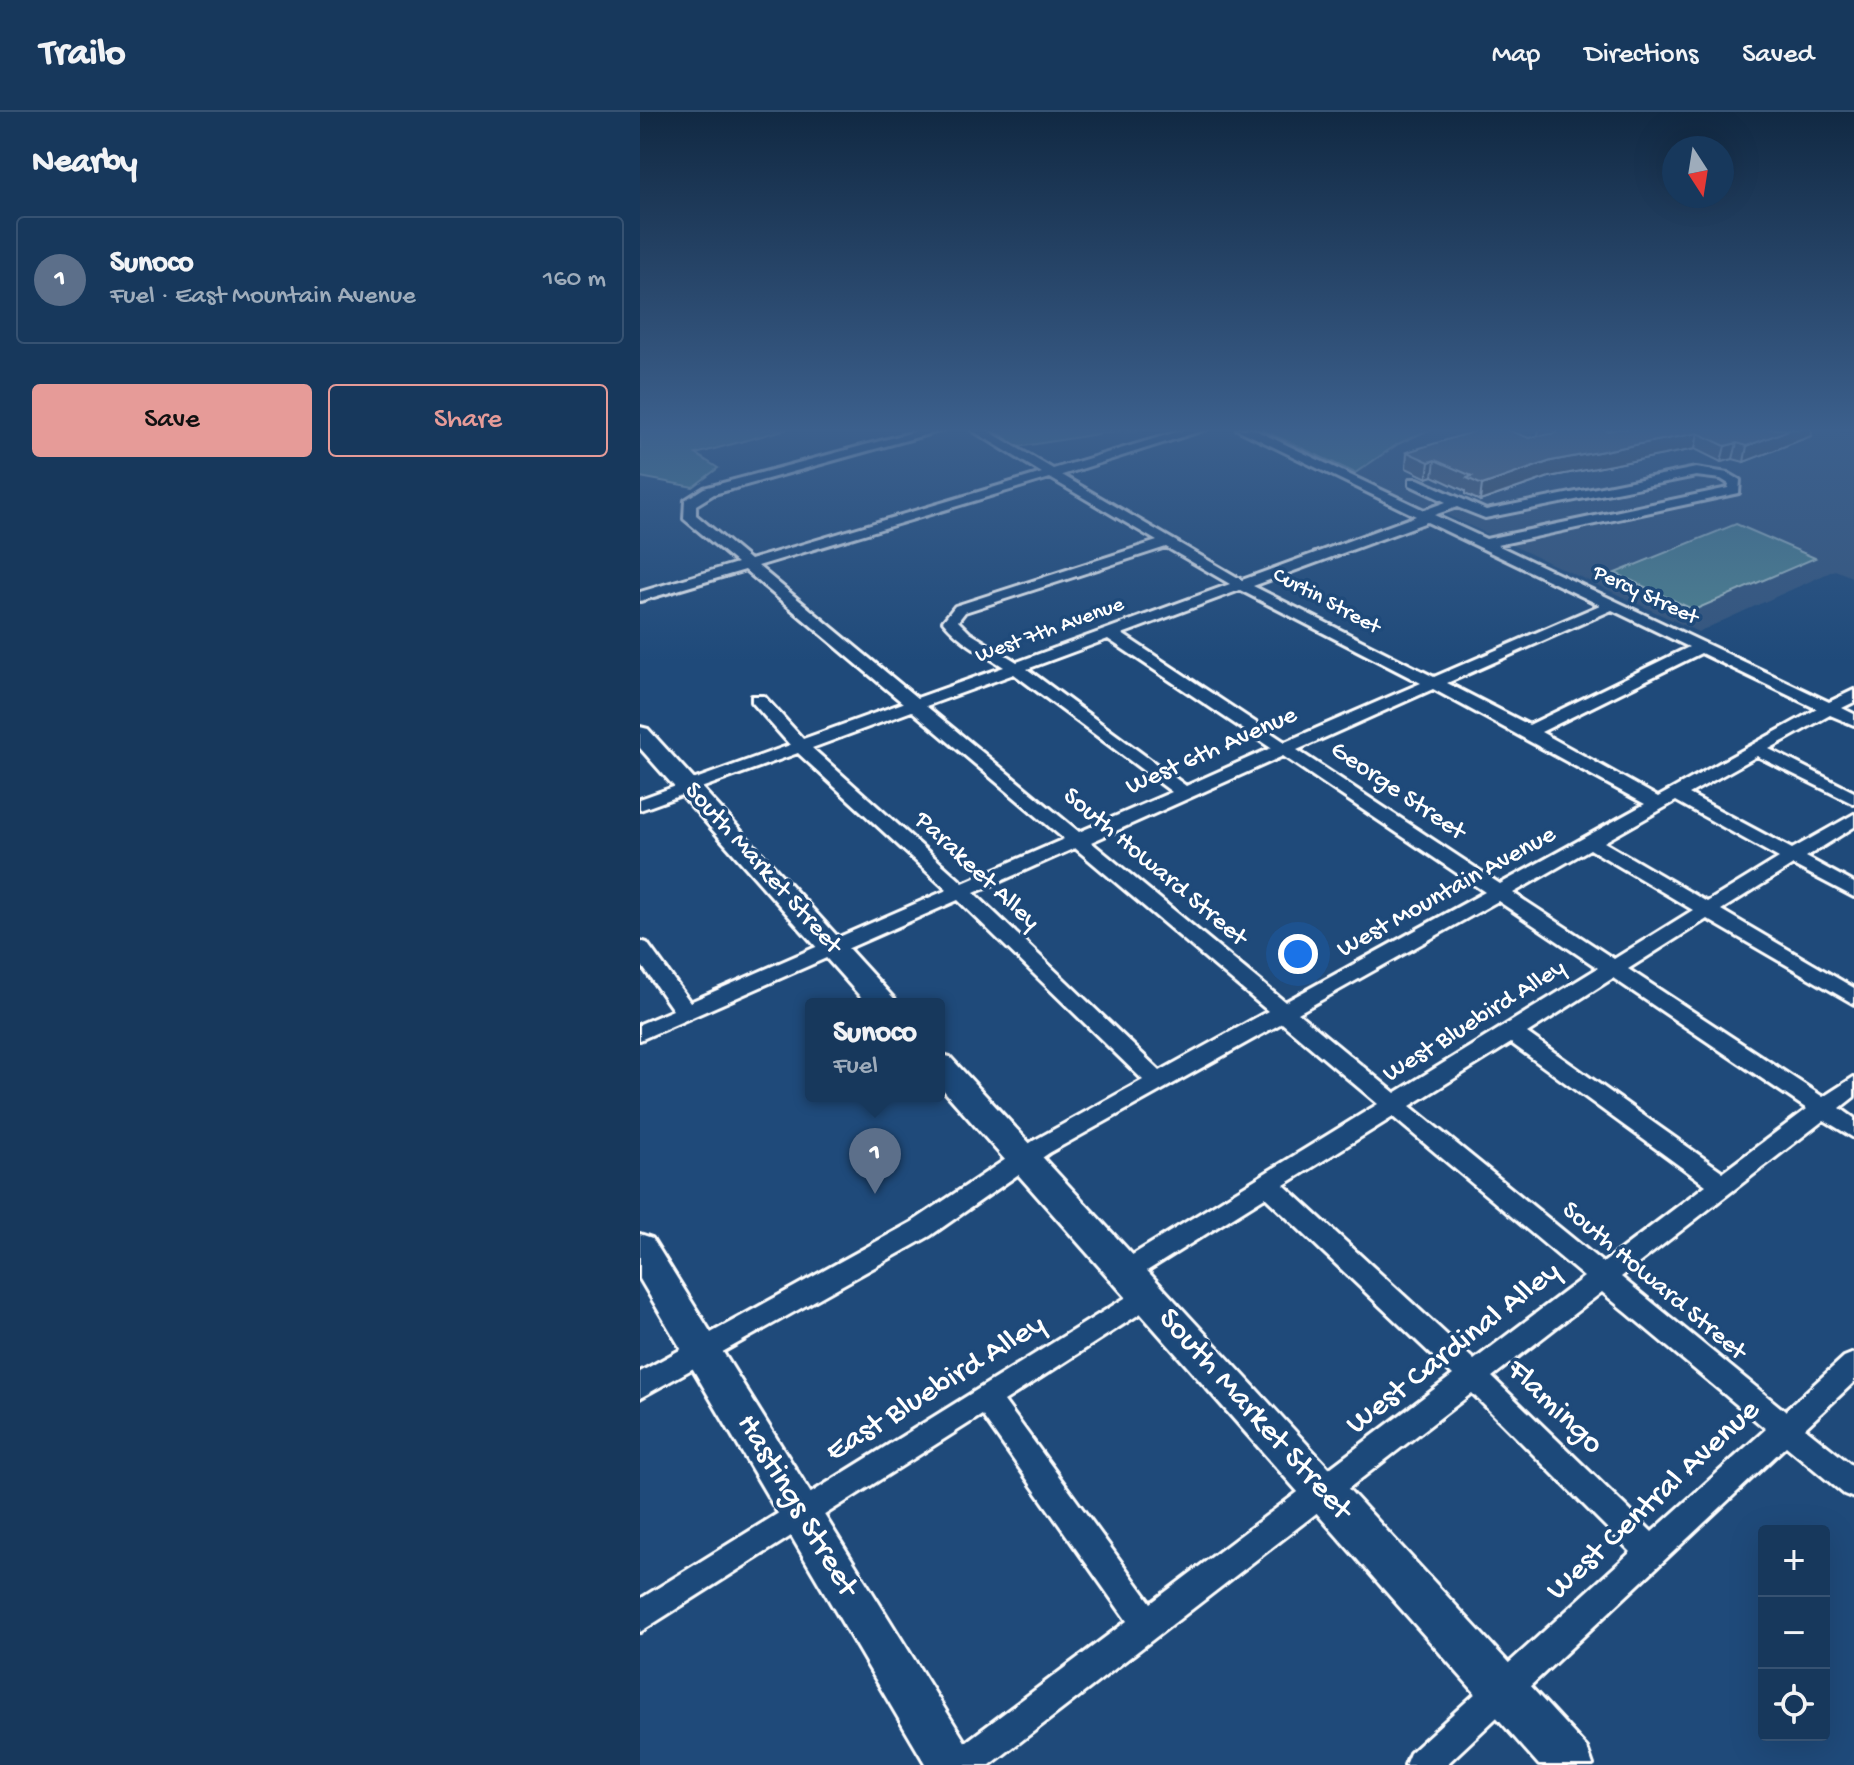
<!DOCTYPE html>
<meta charset="utf-8">
<style>
body{margin:0;font-family:"Gochi Hand",sans-serif;background:#244365;color:#f1f3f6}
.controls{position:absolute;right:24px;bottom:24px;display:grid;overflow:hidden;border-radius:8px;box-shadow:0 8px 32px #0002}
.controls button{width:72px;height:72px;display:grid;place-items:center;padding:0;border:0;border-bottom:2px solid #365272;background:#17385c;color:#f1f3f6;font:40px sans-serif}
.compass{position:absolute;left:1022px;top:24px;width:72px;height:72px;border-radius:50%;background:#17385c;box-shadow:0 8px 32px #0002;rotate:168deg}
.you{position:absolute;left:658px;top:842px;width:28px;height:28px;margin:-20px;border:6px solid #fff;border-radius:50%;background:#1a73e8;box-shadow:0 0 0 12px #1a73e833}
.badge{display:grid;place-items:center;width:52px;height:52px;border-radius:50%;background:#e69b98;color:#fff;font-size:26px;font-weight:700}
.pin{position:absolute;translate:-50% -66px;filter:drop-shadow(0 2px 4px #0008)}
.pin::after{content:'';position:absolute;top:42px;width:28px;height:24px;background:inherit;clip-path:polygon(0 0,100% 0,50% 100%)}
.popup{position:absolute;left:165px;top:886px;width:140px;height:104px;box-sizing:border-box;display:grid;place-content:center;border-radius:8px;background:#17385c;filter:drop-shadow(0 2px 6px #0005);font-size:26px;white-space:nowrap;color:#9eacbb}
.popup b{font-size:30px;color:#f1f3f6}
.popup::after{content:'';position:absolute;left:50%;top:100%;margin-left:-16px;border:16px solid transparent;border-top-color:#17385c}
.list{margin:0;padding:0;list-style:none}
h2{display:flex;justify-content:space-between;align-items:center;height:104px;margin:0;padding:0 32px;font-size:34px}
h2 small{font-size:26px;font-weight:400;color:#9eacbb}
.list li{display:grid;grid-template-columns:52px 1fr auto;gap:24px;align-items:center;box-sizing:border-box;height:128px;margin:0 16px 16px;padding:0 16px;border:2px solid #365272;border-radius:8px}
.list b{display:block;font-size:30px;white-space:nowrap}
.list p{margin:0;font-size:26px;white-space:nowrap;color:#9eacbb}
.list em{font-size:26px;font-style:normal;color:#9eacbb}
.actions{display:flex;gap:16px;padding:24px 32px}
.actions a{flex:1;padding:18px 0;border:2px solid #e69b98;border-radius:8px;text-align:center;font-size:28px;color:#e69b98}
.actions .main{background:#e69b98;color:#111}
.icon{flex:none;width:44px;height:44px;fill:none;stroke:currentColor;stroke-width:2;stroke-linecap:round;stroke-linejoin:round}
.map{position:relative;flex:none;width:1214px;height:1653px;overflow:hidden}
header{display:flex;align-items:center;gap:48px;box-sizing:border-box;height:112px;padding:0 40px;background:#17385c;border-bottom:2px solid #365272}
header strong{font-size:38px}
nav{display:flex;gap:44px;margin-inline-start:auto;font-size:28px}
main{display:flex}
aside{flex:1;background:#17385c}
.map>svg:first-child{display:block}
.built{fill:#35577e}
.green{fill:#508390;stroke:#a8c1c8;stroke-width:2}
.lines{fill:none;stroke-linecap:round;stroke-linejoin:round}
.minor-casing{stroke:#fff;stroke-width:6}
.highway-casing{stroke:#fff;stroke-width:6}
.minor{fill:#1f4a7a;fill-rule:evenodd}
.highway{fill:#1f4a7a;fill-rule:evenodd}
.wall{fill:#5a6475;stroke:#fff;stroke-width:2}
.shaded-wall{fill:#4a515f;stroke:#fff;stroke-width:2}
.building{fill:#697488;stroke:#fff;stroke-width:2}
.labels{text-anchor:middle;dominant-baseline:central;stroke-width:7;stroke-linejoin:round;paint-order:stroke}
.far-street-label{font-size:22px;fill:#fff;stroke:#1f4a7a}
.street-label{font-size:26px;fill:#fff;stroke:#1f4a7a}
.near-street-label{font-size:32px;fill:#fff;stroke:#1f4a7a}
</style>
<header>
<strong>Trailo</strong>
<nav><a>Map</a><a>Directions</a><a>Saved</a></nav>
</header>
<main>
<aside>
<h2>Nearby<small></small></h2>
<ul class="list">
<li><span class="badge" style="background:#5c6f8a">1</span><div><b>Sunoco</b><p>Fuel · East Mountain Avenue</p></div><em>160 m</em></li>
</ul>
<div class="actions"><a class="main">Save</a><a>Share</a></div>
</aside>
<div class="map">
<svg width="1214" height="1653" viewBox="0 0 1214 1653">
<rect width="100%" height="100%" fill="#1f4a7a"/>
<filter id="ink" filterUnits="userSpaceOnUse"><feTurbulence type="fractalNoise" baseFrequency=".0125" numOctaves="2"/><feDisplacementMap in="SourceGraphic" scale="16" xChannelSelector="R" yChannelSelector="G"/><feConvolveMatrix kernelMatrix="1 2 1 2 8 2 1 2 1" color-interpolation-filters="sRGB"/></filter>
<g filter="url(#ink)">
<!-- built -->
<path class="built" d="M791,317H1180L1214,323V466L1195,458L1058,520L792,396H780L707,362L715,361L758,332Z"/>
<!-- green -->
<path class="green" d="M0,317H147L56,342L78,356L53,375L0,365Z
M354,317H507L476,319L378,335Z
M621,317H791L758,332L715,361Z
M1096,412L1175,446L1054,498L975,461Z"/>
<g class="lines">
<defs>
<path id="minor" d="M285,317H306L74,382L56,393V403L110,448L402,361L330,317H345L413,357L547,317H567L422,363L602,468L776,404L597,317H613L784,398L806,390L770,373V367H778L846,398L1056,356L1088,361L1100,368L1099,381L857,433L1189,590L1214,578V590L1202,596L1214,602V613L1190,603L1129,637L1214,680V692L1117,644L1049,682L1152,737L1214,702V715L1166,745L1214,771V785L1153,753L1081,798L1214,876V892L1067,807L988,857L1183,985L1214,965V985L1200,996L1214,1006V1026L1184,1008L981,1165L1145,1299L1204,1245L1214,1241V1270L1165,1316L1214,1355V1386L1204,1382L1146,1334L806,1653H765L770,1641L991,1440L832,1281L350,1653H306L311,1641L487,1509L342,1303L0,1520V1487L506,1173L515,1176L519,1184L515,1192L364,1289L511,1491L813,1263L625,1085L494,1167L485,1170L476,1167L472,1160L476,1153L738,992L642,911L409,1041L290,1124L0,1286V1260L272,1110L393,1029L503,968L318,788L0,928V912L33,898L0,851V829L7,831L50,890L307,778L158,641L0,698V687L150,633L112,590V584H124L163,627L263,591L105,458L0,489V480L97,451L44,407L45,388L64,376ZM1056,364L1081,367L1089,372L1088,376L846,427L794,403L817,395L845,406ZM410,366L517,429L315,494L303,509C319,529 342,541 364,555L277,586L118,454ZM787,410L960,493L794,565L613,474ZM526,435L590,472L377,550L330,521L318,509L325,500ZM600,478L781,571L645,630L482,522ZM972,498L1049,535L889,613L807,571ZM468,527L631,636L546,674L387,557ZM1061,541L1177,597L1018,685L901,620ZM374,562L532,680L439,720L286,594ZM793,577L1005,692L860,772L657,638ZM272,599L424,727L323,771L172,636ZM643,644L845,780L645,890L451,730ZM1036,689L1139,746L1067,790L964,730ZM435,736L628,899L520,959L334,781ZM950,737L1053,798L974,847L873,781ZM858,789L958,856L755,981L658,901ZM973,866L1167,997L1083,1060L887,921ZM871,931L1066,1073L963,1151L770,994ZM753,1005L944,1165L834,1248L644,1073ZM962,1180L1126,1317L1012,1420L852,1265Z"/>
<path id="highway" d="M0,615L8,617L259,892H227L0,636Z
M299,942L310,945L947,1636L953,1653H899L299,973Z
M0,1122L12,1126L329,1636L335,1653H286L0,1167Z"/>
</defs>
<!-- minor casing -->
<use href="#minor" class="minor-casing"/>
<!-- highway casing -->
<use href="#highway" class="highway-casing"/>
<!-- minor -->
<use href="#minor" class="minor"/>
<!-- highway -->
<use href="#highway" class="highway"/>
</g>
<!-- wall -->
<path class="wall" d="M899,317H1172L1171,324L1104,350L1093,347L1081,350L1055,337L909,365L840,389L825,382V379L793,364L787,366L766,356L767,340L889,326L898,324Z"/>
<!-- shaded-wall -->
<path class="shaded-wall" d="M1151,317H1172L1171,324L1104,350L1107,334Z
M1058,321L1055,337L909,365L840,389L842,373L911,349Z
M1097,331L1093,347L1081,350L1085,334Z
M795,348L793,364L787,366L789,350Z"/>
<!-- building -->
<path class="building" d="M842,317H865L889,326L916,321L911,317H964L967,319L978,317H1151L1107,334L1097,331L1085,334L1058,321L911,349L842,373L827,366L832,364L795,348L789,350L767,340Z"/>
</g>
<!-- sky -->
<linearGradient id="sky" x2="0" y2="1"><stop stop-color="#112943"/><stop offset="0.58" stop-color="#3c608d"/><stop offset="1" stop-color="#3c608d" stop-opacity="0"/></linearGradient>
<rect width="1214" height="549" fill="url(#sky)"/>
<g class="labels">
<!-- far-street labels -->
<g class="far-street-label">
<text transform="translate(1005 484) rotate(25)">Percy Street</text>
<text transform="translate(686 490) rotate(28)">Curtin Street</text>
<text transform="translate(410 519) rotate(-20)">West 7th Avenue</text>
</g>
<!-- street labels -->
<g class="street-label">
<text transform="translate(572 640) rotate(-24)">West 6th Avenue</text>
<text transform="translate(757 680) rotate(34)">George Street</text>
<text transform="translate(514 756) rotate(40)">South Howard Street</text>
<text transform="translate(122 757) rotate(48)">South Market Street</text>
<text transform="translate(336 760) rotate(43)">Parakeet Alley</text>
<text transform="translate(807 781) rotate(-29)">West Mountain Avenue</text>
<text transform="translate(835 910) rotate(-32)">West Bluebird Alley</text>
<text transform="translate(1013 1170) rotate(40)">South Howard Street</text>
</g>
<!-- near-street labels -->
<g class="near-street-label">
<text transform="translate(814 1237) rotate(-38)">West Cardinal Alley</text>
<text transform="translate(296 1277) rotate(-32)">East Bluebird Alley</text>
<text transform="translate(914 1296) rotate(44)">Flamingo</text>
<text transform="translate(614 1303) rotate(48)">South Market Street</text>
<text transform="translate(1014 1389) rotate(-43)">West Central Avenue</text>
<text transform="translate(156 1394) rotate(59)">Hastings Street</text>
</g>
</g>
</svg>
<div class="controls">
<button>+</button>
<button>−</button>
<button><svg class="icon" aria-label="locate" viewBox="0 0 24 24"><circle cx="12" cy="12" r="6"/><path d="M12 2v4M12 18v4M2 12h4M18 12h4"/></svg></button>
</div>
<svg class="compass" viewBox="-18 -18 36 36"><path d="M0-13l5 13h-10z" fill="#e53935"/><path d="M0 13l5-13h-10z" fill="#9eacbb"/></svg>
<div class="you"></div>
<div class="pin badge" style="left:235px;top:1082px;background:#5c6f8a">1</div>
<div class="popup"><b>Sunoco</b>Fuel</div>
</div>
</main>
